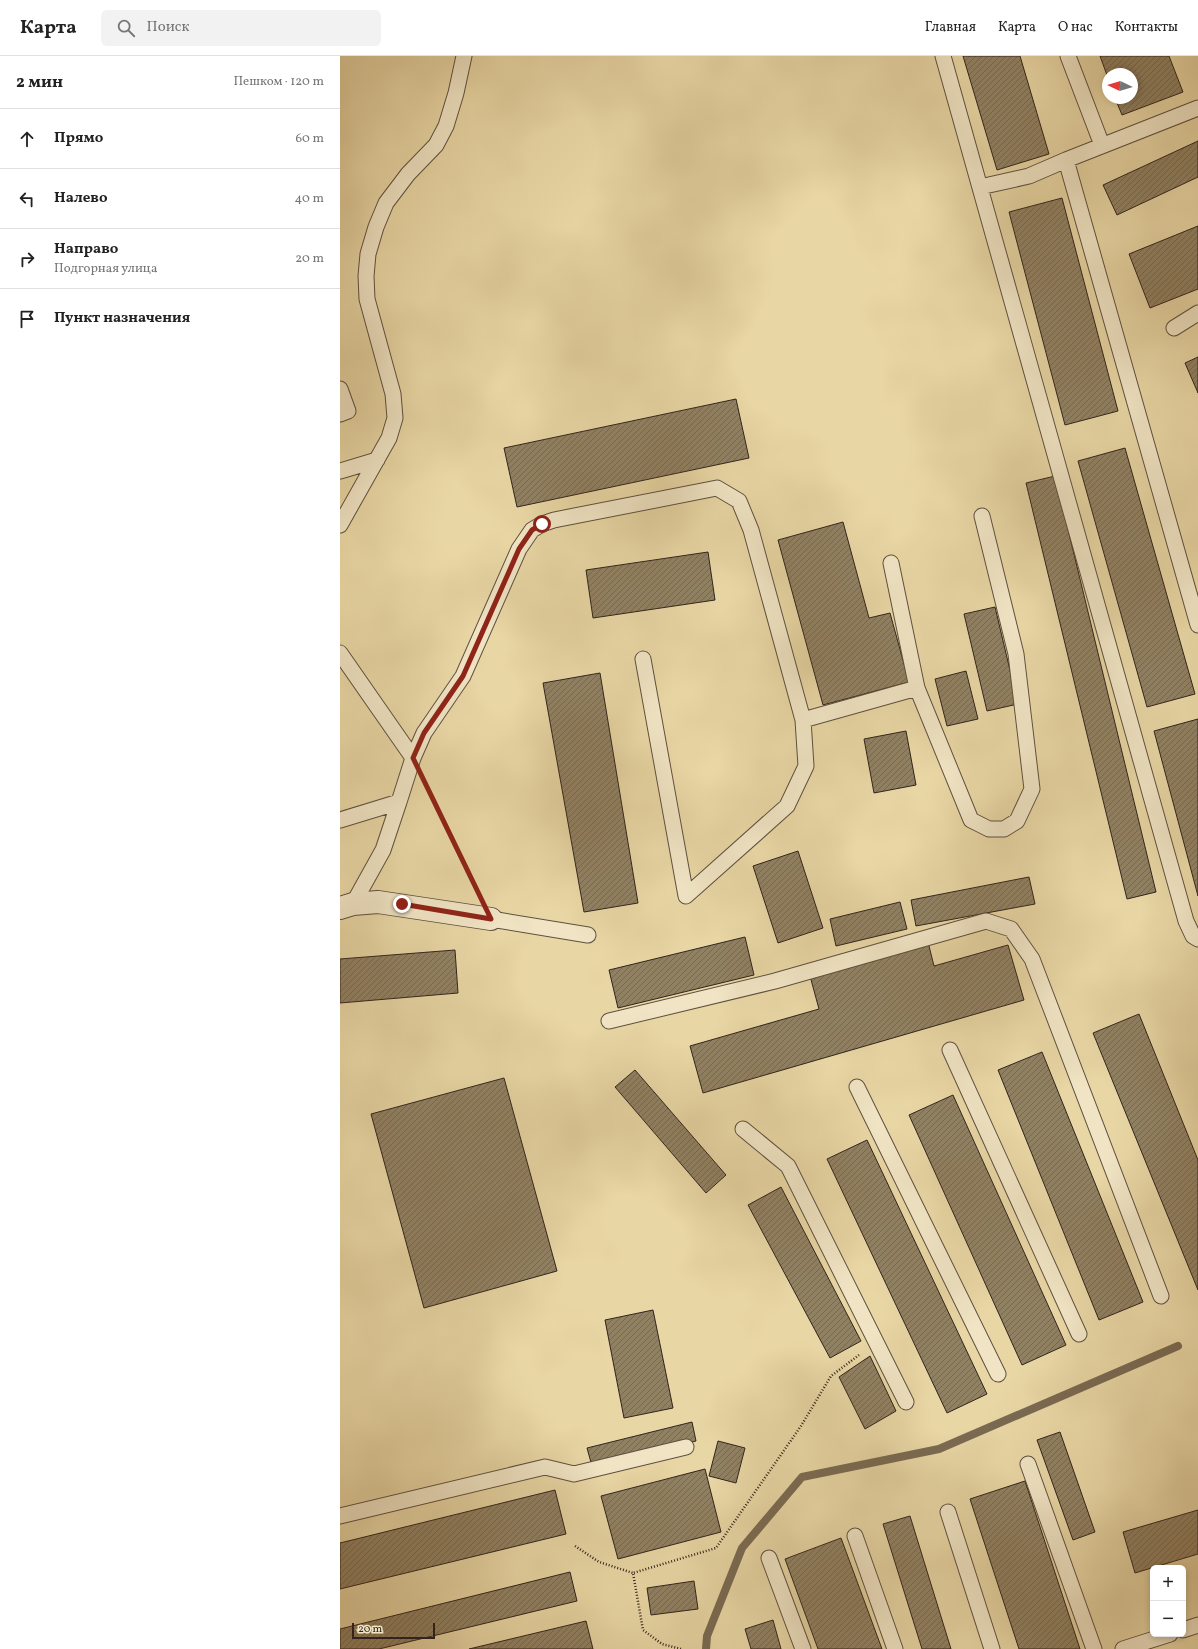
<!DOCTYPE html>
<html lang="ru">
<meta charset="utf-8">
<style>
body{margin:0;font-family:Vollkorn,serif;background:#f2f2f2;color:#222}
.controls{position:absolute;right:12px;bottom:12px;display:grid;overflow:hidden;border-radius:6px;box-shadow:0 2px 6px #0003}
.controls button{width:36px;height:36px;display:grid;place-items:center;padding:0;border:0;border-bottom:1px solid #e0e0e0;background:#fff;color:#222;font:20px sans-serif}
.compass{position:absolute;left:762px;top:12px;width:36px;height:36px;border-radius:50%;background:#fff;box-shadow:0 2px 6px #0003;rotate:274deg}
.scale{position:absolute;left:12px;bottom:10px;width:83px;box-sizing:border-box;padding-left:4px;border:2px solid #31241d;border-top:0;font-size:11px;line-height:14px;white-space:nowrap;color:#31241d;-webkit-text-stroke:3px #f0e4c4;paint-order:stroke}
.stop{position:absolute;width:12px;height:12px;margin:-9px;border:3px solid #8f2418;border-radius:50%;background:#fff}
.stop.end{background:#8f2418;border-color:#fff;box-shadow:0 1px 4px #0008}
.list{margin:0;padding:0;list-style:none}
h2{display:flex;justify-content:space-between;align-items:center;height:52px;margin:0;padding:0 16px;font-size:17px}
h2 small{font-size:13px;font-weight:400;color:#767676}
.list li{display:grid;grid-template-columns:26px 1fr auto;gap:12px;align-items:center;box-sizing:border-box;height:60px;padding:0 16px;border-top:1px solid #e0e0e0}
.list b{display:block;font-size:15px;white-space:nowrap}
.list p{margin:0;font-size:13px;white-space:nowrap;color:#767676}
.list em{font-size:13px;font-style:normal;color:#767676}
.icon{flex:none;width:22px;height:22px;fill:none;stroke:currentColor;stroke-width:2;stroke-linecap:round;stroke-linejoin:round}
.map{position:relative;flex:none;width:858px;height:1593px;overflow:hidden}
header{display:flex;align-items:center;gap:24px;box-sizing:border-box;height:56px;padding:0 20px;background:#fff;border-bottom:1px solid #e0e0e0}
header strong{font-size:19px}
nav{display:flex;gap:22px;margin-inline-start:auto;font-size:14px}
.search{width:280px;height:36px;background:#f2f2f2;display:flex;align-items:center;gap:10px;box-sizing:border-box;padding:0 14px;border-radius:6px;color:#767676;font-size:15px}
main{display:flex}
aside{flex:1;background:#fff}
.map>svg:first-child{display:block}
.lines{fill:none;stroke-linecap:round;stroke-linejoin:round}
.stream{stroke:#7a6a52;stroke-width:8}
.building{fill:url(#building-hatch);stroke:#31241d}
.service-casing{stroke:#5f503f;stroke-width:17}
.minor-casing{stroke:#5f503f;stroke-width:24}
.path{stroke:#31241d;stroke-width:2.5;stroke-dasharray:1 2;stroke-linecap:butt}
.service{stroke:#f0e4c4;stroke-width:15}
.minor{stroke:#f0e4c4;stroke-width:22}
.route{stroke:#8f2418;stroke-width:5}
</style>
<header>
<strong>Карта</strong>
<div class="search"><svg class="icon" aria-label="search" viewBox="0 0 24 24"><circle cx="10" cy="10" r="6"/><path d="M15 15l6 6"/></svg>Поиск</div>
<nav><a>Главная</a><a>Карта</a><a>О нас</a><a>Контакты</a></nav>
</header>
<main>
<aside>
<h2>2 мин<small>Пешком · 120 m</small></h2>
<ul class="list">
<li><svg class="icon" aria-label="ahead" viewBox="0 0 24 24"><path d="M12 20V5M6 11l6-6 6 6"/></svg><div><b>Прямо</b></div><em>60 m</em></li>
<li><svg class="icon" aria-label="left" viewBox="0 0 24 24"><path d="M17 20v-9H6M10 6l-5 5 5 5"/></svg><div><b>Налево</b></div><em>40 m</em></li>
<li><svg class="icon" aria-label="right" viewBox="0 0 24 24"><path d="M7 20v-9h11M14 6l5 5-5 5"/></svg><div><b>Направо</b><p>Подгорная улица</p></div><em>20 m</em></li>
<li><svg class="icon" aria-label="arrive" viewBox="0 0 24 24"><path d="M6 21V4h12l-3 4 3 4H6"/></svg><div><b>Пункт назначения</b></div></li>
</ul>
</aside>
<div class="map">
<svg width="858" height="1593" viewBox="0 0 858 1593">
<defs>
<pattern id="building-hatch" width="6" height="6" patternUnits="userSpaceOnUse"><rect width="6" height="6" fill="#908163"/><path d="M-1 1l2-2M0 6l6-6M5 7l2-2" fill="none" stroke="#766951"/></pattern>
</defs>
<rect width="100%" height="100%" fill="#e8d6a4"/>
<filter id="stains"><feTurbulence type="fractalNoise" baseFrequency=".005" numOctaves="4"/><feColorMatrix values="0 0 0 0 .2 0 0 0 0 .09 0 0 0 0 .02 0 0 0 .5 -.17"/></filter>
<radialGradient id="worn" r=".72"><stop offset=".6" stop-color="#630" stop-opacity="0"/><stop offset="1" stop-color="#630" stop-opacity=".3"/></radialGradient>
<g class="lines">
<!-- stream -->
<path class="stream" d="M366,1593L367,1580L402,1492L462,1421L599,1393L838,1290"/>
</g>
<!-- building -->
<path class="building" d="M623,0H680L709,98L657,114Z
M760,0H829L843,36L782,59L775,42H792V18H768V22Z
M858,85V121L777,159L763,129Z
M722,142L778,355L725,369L669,156Z
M858,170V233L810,252L789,198Z
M858,301V337L845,307Z
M396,343L409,402L177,451L164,392Z
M785,392L855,638L807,651L738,405Z
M715,420L816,836L787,843L686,427Z
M503,466L529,562L550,557L569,626L483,649L438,484Z
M368,496L375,544L253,562L246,514Z
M655,551L678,648L647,655L624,558Z
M626,615L638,663L607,670L595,623Z
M260,617L298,847L244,856L203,627Z
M858,663V840L814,675Z
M566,675L576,729L534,737L524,683Z
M458,795L483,872L438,887L413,810Z
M689,821L695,848L576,870L571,844Z
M560,846L567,873L496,890L490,863Z
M405,881L414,919L278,952L269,914Z
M588,886L594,910L668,889L684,944L363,1037L350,990L479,953L470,920Z
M115,894L118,937L0,947V903Z
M799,958L858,1104V1234L753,977Z
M702,996L803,1246L759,1264L658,1014Z
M295,1014L386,1119L366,1137L275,1031Z
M164,1022L217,1215L84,1252L31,1058Z
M613,1039L726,1289L682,1309L569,1059Z
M527,1084L647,1338L607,1357L487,1103Z
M441,1131L521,1285L490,1302L408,1149Z
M313,1254L333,1352L284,1362L265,1264Z
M530,1300L556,1355L525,1373L499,1321Z
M352,1366L356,1385L252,1410L247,1392Z
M720,1376L755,1476L733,1484L697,1384Z
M378,1385L405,1392L396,1427L369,1420Z
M365,1413L381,1476L278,1503L261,1440Z
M685,1425L740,1593H679L630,1443Z
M215,1434L226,1478L0,1533V1487Z
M858,1454V1498L795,1517L783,1476Z
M570,1460L611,1593H582L543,1468Z
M501,1482L542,1593H478L445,1503Z
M230,1516L237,1545L39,1593H0V1573Z
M354,1525L358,1553L311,1559L307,1532Z
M433,1564L441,1593H411L405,1573Z
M246,1565L253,1593H129Z"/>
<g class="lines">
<defs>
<path id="service" d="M603,0L846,865L853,880L858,883
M728,0L762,89
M726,104L858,569
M640,131L689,120L726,104L858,52
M834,272L858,257
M0,333L8,355L0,358
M0,415L37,404
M0,469L49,382L55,362L53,338L27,243L26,220L28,198L36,171L46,147L68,118L96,89L106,70L116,37L124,0
M551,507L577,632
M0,597L73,702
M303,603L346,840
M463,664L577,632L631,764L649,773H664L677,765L692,733L676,598L642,460
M59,746L73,702L84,677L123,620L179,493L192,474L202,468L214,464L377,432L399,445L411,474L463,664L466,710L447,750L346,840
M0,764L59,746L43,794L13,848
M151,863L248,879
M269,965L435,925L646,865L671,873L692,903L821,1240
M610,994L739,1278
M517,1031L658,1318
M403,1073L448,1110L566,1346
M688,1408L754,1593
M608,1456L652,1593
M0,1460L205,1411L234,1418L346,1391
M515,1480L555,1593
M429,1502L463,1593
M843,1574L858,1569
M783,1593L830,1578"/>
<path id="minor" d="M0,852L13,848L38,846L151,863"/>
</defs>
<!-- service casing -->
<use href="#service" class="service-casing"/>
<!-- minor casing -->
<use href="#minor" class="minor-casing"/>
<!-- path -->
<path class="path" d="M87,730L138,835
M235,1490L259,1506L293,1517
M341,1593L322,1588L303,1574L293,1517L376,1492L461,1370L491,1320L519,1299"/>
<!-- service -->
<use href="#service" class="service"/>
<!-- minor -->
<use href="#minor" class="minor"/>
</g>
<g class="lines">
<!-- route -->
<path class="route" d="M62,848L151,863L73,702L84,677L123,620L179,493L192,474L202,468"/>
</g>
<rect width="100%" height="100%" filter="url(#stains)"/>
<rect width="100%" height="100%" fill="url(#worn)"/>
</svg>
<div class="controls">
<button>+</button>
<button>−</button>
</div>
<svg class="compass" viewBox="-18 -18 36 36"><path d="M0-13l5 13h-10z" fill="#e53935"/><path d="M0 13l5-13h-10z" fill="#767676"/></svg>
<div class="scale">20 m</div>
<div class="stop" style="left:202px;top:468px"></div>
<div class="stop end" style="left:62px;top:848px"></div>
</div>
</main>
